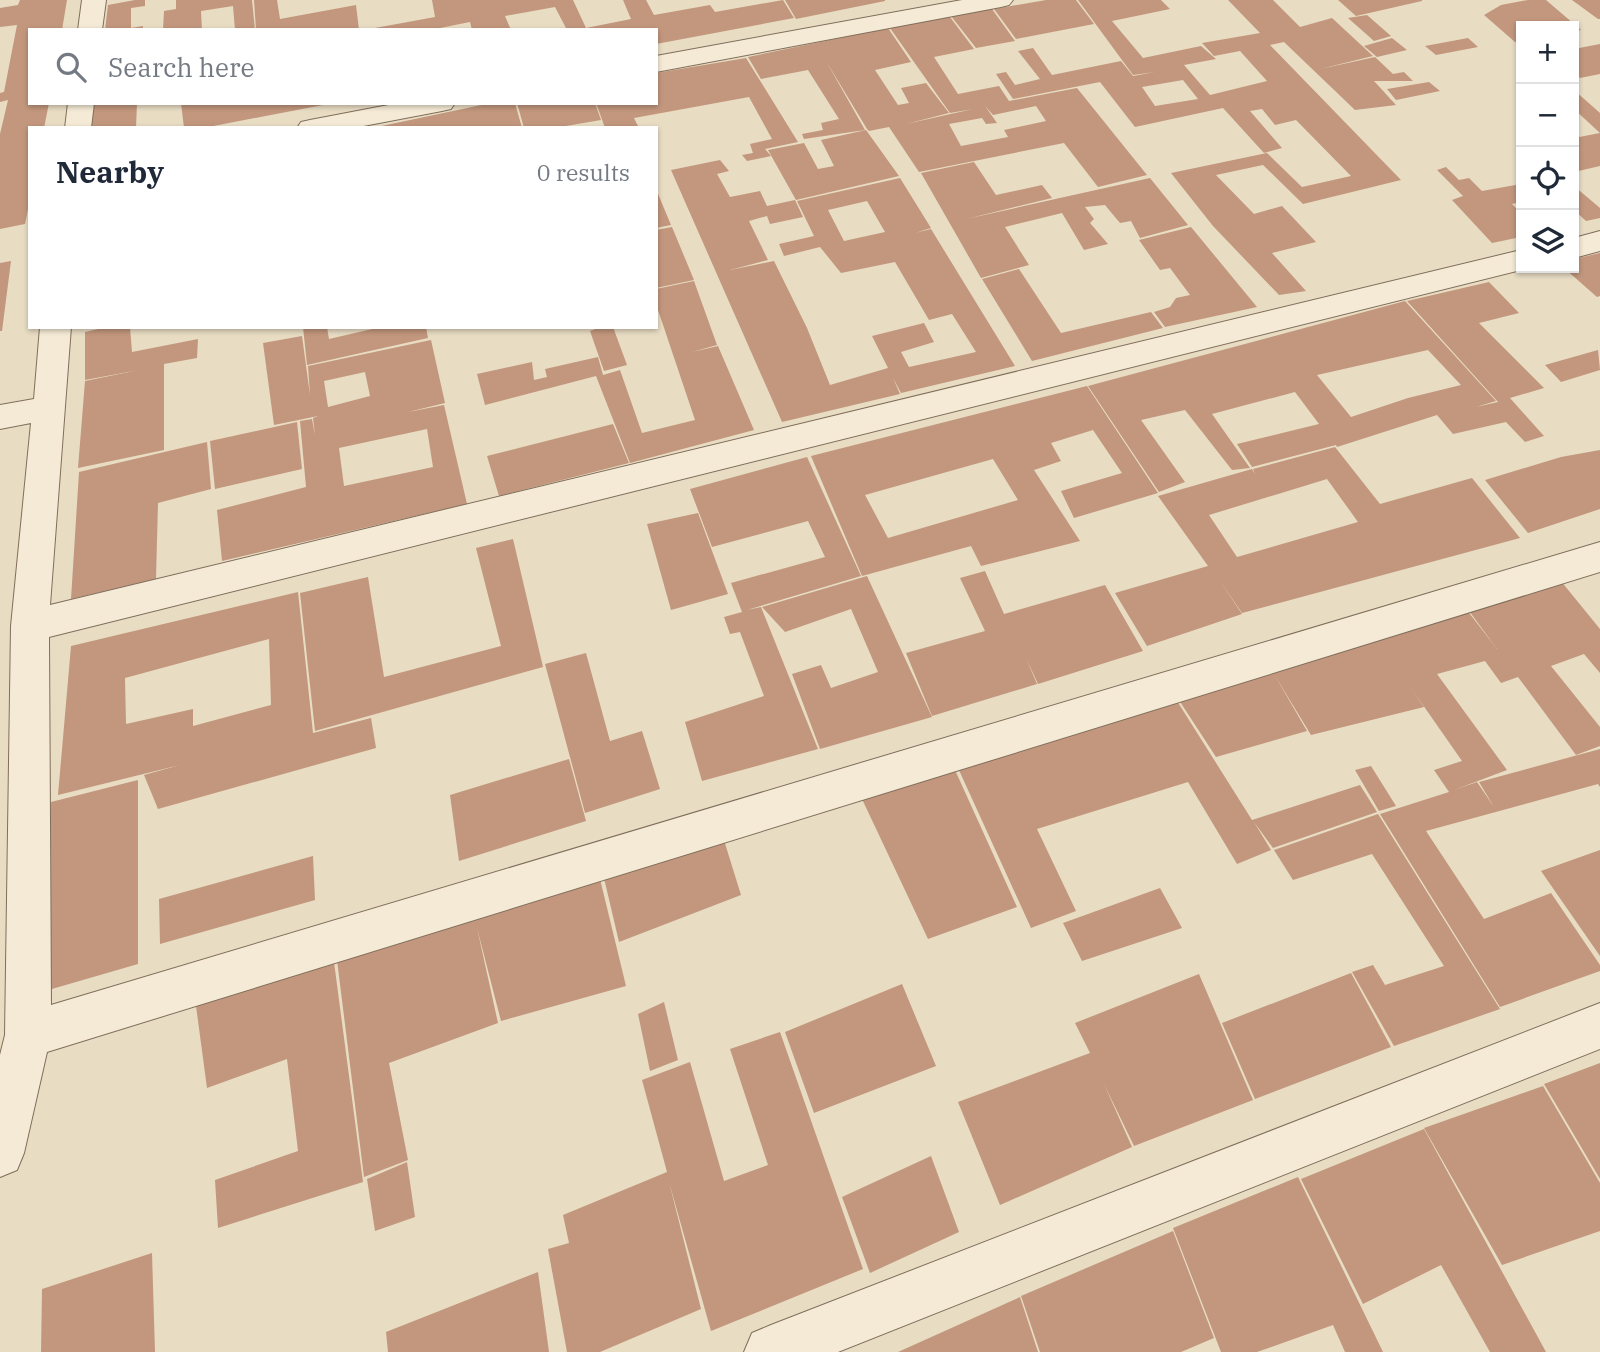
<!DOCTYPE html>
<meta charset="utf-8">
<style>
body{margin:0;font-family:"IBM Plex Serif",serif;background:#f2f2f3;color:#1f2937}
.controls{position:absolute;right:21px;top:21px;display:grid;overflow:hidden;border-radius:0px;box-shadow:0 2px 5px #0004}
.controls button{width:63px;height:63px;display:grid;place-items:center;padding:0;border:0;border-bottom:2px solid #e0e1e3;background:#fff;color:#1f2937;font:35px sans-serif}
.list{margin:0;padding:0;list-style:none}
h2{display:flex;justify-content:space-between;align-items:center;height:91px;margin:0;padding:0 28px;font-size:30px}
h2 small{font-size:23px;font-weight:400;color:#747a83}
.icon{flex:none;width:38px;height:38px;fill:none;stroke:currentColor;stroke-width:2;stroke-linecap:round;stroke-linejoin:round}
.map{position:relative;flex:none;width:1600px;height:1352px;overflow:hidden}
.search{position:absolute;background:#fff;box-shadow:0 2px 5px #0004;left:28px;top:28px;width:630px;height:77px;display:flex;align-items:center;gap:18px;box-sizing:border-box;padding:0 24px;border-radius:0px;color:#747a83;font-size:26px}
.panel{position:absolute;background:#fff;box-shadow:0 2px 5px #0004;left:28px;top:126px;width:630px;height:203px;border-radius:0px}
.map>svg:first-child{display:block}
.building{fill:#c2977d;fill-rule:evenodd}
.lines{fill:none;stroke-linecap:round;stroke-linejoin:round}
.minor-casing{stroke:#806e5c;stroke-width:2}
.minor{fill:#f4ead5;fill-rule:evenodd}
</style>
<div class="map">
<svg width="1600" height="1352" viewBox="0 0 1600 1352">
<rect width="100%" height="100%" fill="#e8dcc3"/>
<!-- building -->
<path class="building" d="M20,0H67L62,30H30V103H49L44,128H30V199L25,224L0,229V134L8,100L0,102V93L4,92L17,25L0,27V8L18,5Z
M135,0H145V6L131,8V28L143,26V30H105L108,5Z
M176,0H252L255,30H235L233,6L201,11L202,30H163L164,11L176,9Z
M254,0H277L280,19L356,5L359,30H256Z
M432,0H573L586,28L631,19L623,0H646L654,15L710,5L715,12L783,0L794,18L656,44V30H567L555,7L505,16L511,30H472L470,22L430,30H364L435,17Z
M785,0H885V1L796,19Z
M1046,0H1076L1094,24L1016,39L994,9Z
M1078,0H1161L1170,9L1112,21L1143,58L1201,46L1216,59L1184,65L1210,95L1267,81L1240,51L1214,56L1202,43L1260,33L1228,0H1273L1300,27L1332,18L1373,56L1320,69L1375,57L1393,74L1404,72L1413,81H1374L1396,105L1355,110L1284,42L1270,45L1401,180L1303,204L1263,165L1216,175L1254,214L1282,206L1316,242L1272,253L1306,291L1279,295L1213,226L1171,173L1267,153L1302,187L1351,176L1296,120L1275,125L1262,109L1250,111L1282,148L1264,153L1223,108L1135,127L1100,82L1013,99L996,74L1006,72L1015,85L1040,79L1018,51L1033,48L1052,75L1121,61L1133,76L1155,72L1133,75ZM1183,80L1198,99L1155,106L1142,87Z
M1338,0H1422V1L1356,16Z
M1528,0H1546L1581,30L1574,31V26H1521V41L1515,42L1484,15L1501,5Z
M1572,0H1600V19H1598Z
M992,9L1015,41L976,48L951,16Z
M1367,15L1391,36L1374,41L1348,18Z
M950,17L974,49L934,57L958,94L999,86L1009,101L1077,88L1147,175L1098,187L1064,143L919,172L889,127L869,131L867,129L826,61L865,130L804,139L802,134L823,130L821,123L839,119L808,70L761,79L748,57L888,28L911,62L875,70L898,105L909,103L901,88L926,83L949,113L906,124L973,109L950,113L890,28ZM985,106L993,115L1036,106L1046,121L1004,130L1008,137L961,146L949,124L982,118L986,124L997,123Z
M1392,38L1407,50L1377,57L1364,46Z
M1468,38L1478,47L1436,55L1425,46Z
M1600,44V74L1580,78L1574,72V49Z
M746,58L798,142L765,149L771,156L747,161L742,155L753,153L750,144L772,139L749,97L634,118L639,128H605L596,103H656V73Z
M1429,82L1440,91L1396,100L1387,89Z
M1574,90L1600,113V133L1574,109Z
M94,103H137L136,128H90Z
M181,103H323V105L203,128H184Z
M491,103H515L522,128H372Z
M517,103H595L601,120L554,128H524Z
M866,130L899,176L796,200L768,150L804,143L818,169L834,166L821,140Z
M1600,133V166L1574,172V138Z
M720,160L729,171L717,174L730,197L760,191L767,206L795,200L803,217L770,224L767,216L749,221L768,260L730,270L774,261L807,328L830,385L888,368L872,336L924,323L934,342L901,352L909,367L976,352L952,314L929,320L895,262L841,273L820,247L784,256L779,244L814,236L797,201L900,178L931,228L915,233L931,229L1015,366L901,393L893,378L900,394L782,422L671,170ZM867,201L885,232L844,241L828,210Z
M974,162L996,195L1042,185L1052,198L966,219L1150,178L1188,225L1140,238L1131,221L1120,223L1105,205L1085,207L1094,219L1090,223L1108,244L1084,250L1062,213L1005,227L1029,265L981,278L921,173Z
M1446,167L1459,180L1469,178L1482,191L1521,184V202L1512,204L1521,213V237L1492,243L1452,200L1463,196L1437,170Z
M1574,186L1600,208V218L1586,221L1574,210Z
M656,189L671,225L656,228Z
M672,227L694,280L656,288V230Z
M1191,227L1257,307L1165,327L1154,312L1170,307L1176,298L1190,295L1170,268L1160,270L1139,240Z
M1600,253V296L1597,297L1564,268H1574V259Z
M11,261L2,331H0V263Z
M1019,269L1061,333L1151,312L1163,328L1032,361L982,279Z
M694,281L717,345L692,352L718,346L754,430L630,463L596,376L485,405L477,374L532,362L534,380L547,377L545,369L598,357L603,375L620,370L642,433L695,420L656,304V289Z
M1489,282L1519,313L1479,323L1544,388L1510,398L1544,436L1525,442L1506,422L1453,434L1437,415L1337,447L1336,445L1252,467L1237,444L1319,424L1295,392L1212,414L1250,468L1232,470L1185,410L1141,420L1185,482L1159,492L1088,386L1405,301L1496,401L1476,407L1498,402L1407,301ZM1428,350L1461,385L1408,398L1351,417L1317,375Z
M107,327H130L132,352L198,339L197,358L164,364V450L78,468L85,381L139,370L85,380V332Z
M303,327H327L329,339L381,327H426L428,338L307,365Z
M601,327H613L627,365L604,371L590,331Z
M302,336L310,395L308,366L431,340L445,403L408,412L444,405L467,504L222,561L217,510L306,487L300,421L312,419L315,435L313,418L318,416L274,425L263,343ZM365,372L370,396L328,407L324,381ZM427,429L433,467L344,486L339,448Z
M1598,350L1600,370L1561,382L1545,365Z
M1087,386L1158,493L1074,518L1061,491L1122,473L1093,430L1051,443L1061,461L1034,470L1080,541L981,566L971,546L862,576L811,456ZM993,459L1018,500L888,538L865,495Z
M297,422L302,469L215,489L210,441Z
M613,424L629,463L499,496L487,456Z
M207,442L211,489L158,503L156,579L71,599L79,472Z
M1335,447L1380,504L1472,478L1520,538L1242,613L1220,581L1242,614L1147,646L1115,593L1208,566L1158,496L1252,469L1255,474L1253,469ZM1327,479L1358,522L1237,557L1209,515Z
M1600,450V509L1528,533L1485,480L1561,457Z
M807,457L861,576L747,610L761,607L818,749L702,781L685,722L764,696L740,632L730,634L724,617L742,612L731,583L825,557L808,521L712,547L690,489Z
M698,513L728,594L671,610L647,524Z
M513,539L543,667L315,731L300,593L368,577L384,677L501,646L476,548Z
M985,571L1004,614L1105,585L1143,651L1038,684L1026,658L1037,684L932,716L906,653L985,631L960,578Z
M1556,575L1600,629V673L1584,654L1551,666L1600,727V746L1576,755L1518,677L1501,683L1485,661L1437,674L1507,770L1454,790L1477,782L1494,807L1479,782L1600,749V787L1598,784L1426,831L1484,919L1551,893L1600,965V971L1500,1007L1380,814L1449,792L1434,770L1462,761L1409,685L1424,707L1311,735L1274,674L1307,731L1216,757L1173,691L1463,605L1497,649L1464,604Z
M867,576L932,717L820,749L792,674L821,665L831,688L878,672L851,609L785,632L762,607Z
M298,592L313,733L371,718L376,748L158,809L144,775L180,765L58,795L71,646ZM269,639L271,705L193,726V709L126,724L125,678Z
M586,653L610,741L642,731L660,789L585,813L545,664Z
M1172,693L1252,820L1360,785L1377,812L1273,848L1254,822L1271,850L1237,864L1188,782L1037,829L1076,911L1031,928L958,768Z
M569,759L586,821L459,861L450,795Z
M1371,766L1396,806L1379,811L1355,770Z
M955,770L1017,907L928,939L862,799Z
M138,780V964L45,991L51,802Z
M1378,814L1500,1009L1394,1046L1352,972L1373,965L1385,985L1444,966L1372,854L1293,880L1274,850Z
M723,837L741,895L619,942L604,878Z
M1600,850V956L1541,871Z
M313,856L315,900L160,944L159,899Z
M600,879L626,986L501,1021L477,928L498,1023L389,1063L408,1160L364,1177L337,960L475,920Z
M1160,888L1182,928L1082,961L1063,923Z
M334,962L363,1182L218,1228L215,1180L298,1151L287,1059L207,1088L196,1006Z
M1351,973L1391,1047L1255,1099L1222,1023Z
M1199,974L1253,1100L1134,1146L1104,1084L1132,1147L1000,1205L958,1102L1090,1053L1075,1023Z
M902,984L936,1066L814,1113L785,1032Z
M664,1002L678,1060L650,1071L638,1014Z
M780,1032L863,1269L711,1331L669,1182L701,1309L600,1352H567L548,1249L569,1243L563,1215L667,1172L642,1080L690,1062L724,1181L768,1165L730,1049Z
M1600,1063V1179L1544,1084Z
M1543,1086L1600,1183V1231L1502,1265L1424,1128Z
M1424,1129L1546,1352H1490L1441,1265L1363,1304L1301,1179Z
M931,1156L959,1232L870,1273L842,1197Z
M407,1162L415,1217L375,1231L367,1179Z
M1298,1177L1383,1352H1345L1333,1325L1257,1352H1221L1173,1228Z
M1173,1231L1214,1338L1181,1352H1040L1021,1296Z
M152,1253L155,1352H41L42,1289Z
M538,1272L549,1352H388L386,1332Z
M1020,1297L1038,1352H898Z"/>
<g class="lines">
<defs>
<path id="minor" d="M82,0H106L102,30H78Z
M962,0H1013L1009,5L1001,7L656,72V56Z
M68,103H94L91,128H65Z
M399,103H455L451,109L442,111L353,128H297L301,122L310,120Z
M1600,231V251L1574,258V238Z
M1521,250V268H1529L49,637L51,1005L1600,542V572L47,1052L24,1153L17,1170L0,1177V1055L5,1035L11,626L31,423L0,429V405L34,399L40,327H71L50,605Z
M1600,1003V1049L838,1352H744L752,1333L771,1325Z"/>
</defs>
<!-- minor casing -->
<use href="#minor" class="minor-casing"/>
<!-- minor -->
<use href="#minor" class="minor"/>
</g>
</svg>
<div class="controls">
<button>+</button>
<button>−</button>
<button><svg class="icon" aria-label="locate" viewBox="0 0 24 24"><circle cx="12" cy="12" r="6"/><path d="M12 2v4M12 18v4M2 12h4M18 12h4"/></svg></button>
<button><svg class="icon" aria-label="layers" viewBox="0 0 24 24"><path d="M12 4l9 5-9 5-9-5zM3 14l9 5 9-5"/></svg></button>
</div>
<div class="search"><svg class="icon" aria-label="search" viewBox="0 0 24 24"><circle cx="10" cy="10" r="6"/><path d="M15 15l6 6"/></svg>Search here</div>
<section class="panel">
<h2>Nearby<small>0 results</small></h2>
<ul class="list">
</ul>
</section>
</div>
